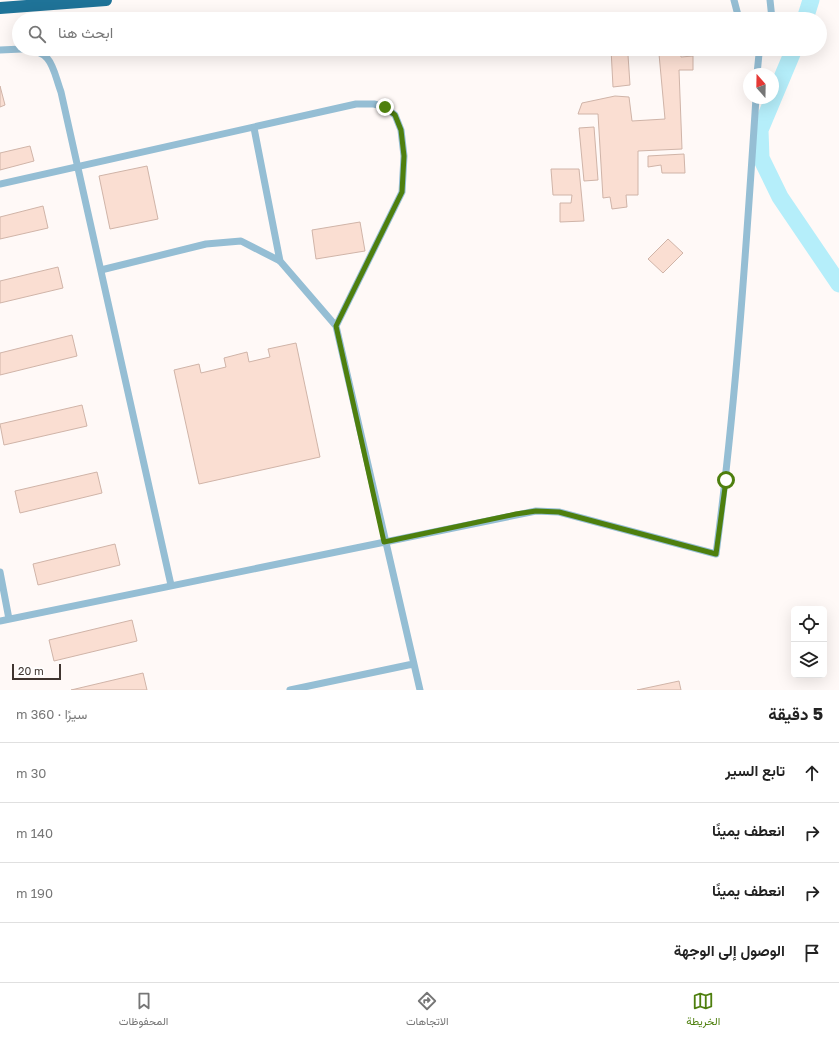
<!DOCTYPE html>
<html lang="ar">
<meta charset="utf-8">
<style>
body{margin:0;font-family:"Golos Text",Vazirmatn,sans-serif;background:#f6f6f6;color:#222;direction:rtl}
.controls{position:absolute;right:12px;bottom:12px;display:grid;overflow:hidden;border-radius:6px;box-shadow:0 4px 16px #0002}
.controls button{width:36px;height:36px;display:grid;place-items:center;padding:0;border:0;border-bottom:1px solid #e0e0e0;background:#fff;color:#222;font:20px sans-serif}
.compass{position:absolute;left:743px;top:68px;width:36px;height:36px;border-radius:50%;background:#fff;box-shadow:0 4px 16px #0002;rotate:340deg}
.scale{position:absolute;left:12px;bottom:10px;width:49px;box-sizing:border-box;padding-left:4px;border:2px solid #403530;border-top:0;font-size:11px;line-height:14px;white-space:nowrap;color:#403530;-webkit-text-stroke:3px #fff;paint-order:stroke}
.stop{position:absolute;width:12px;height:12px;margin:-9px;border:3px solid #4e7f0e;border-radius:50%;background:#fff}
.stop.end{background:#4e7f0e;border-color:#fff;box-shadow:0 1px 4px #0008}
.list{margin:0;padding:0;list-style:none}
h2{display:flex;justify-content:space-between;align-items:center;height:52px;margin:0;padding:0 16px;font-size:17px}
h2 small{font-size:13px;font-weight:400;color:#767676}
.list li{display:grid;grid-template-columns:26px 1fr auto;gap:12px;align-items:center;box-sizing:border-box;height:60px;padding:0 16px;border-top:1px solid #e0e0e0}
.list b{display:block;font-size:15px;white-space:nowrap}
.list em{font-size:13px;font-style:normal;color:#767676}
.icon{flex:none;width:22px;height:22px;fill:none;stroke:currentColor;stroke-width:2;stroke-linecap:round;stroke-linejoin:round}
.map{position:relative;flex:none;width:839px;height:690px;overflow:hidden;direction:ltr}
.search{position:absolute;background:#fff;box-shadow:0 4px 16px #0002;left:12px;right:12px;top:12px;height:44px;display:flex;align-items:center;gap:10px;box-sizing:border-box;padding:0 14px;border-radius:22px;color:#767676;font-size:15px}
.sheet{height:292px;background:#fff}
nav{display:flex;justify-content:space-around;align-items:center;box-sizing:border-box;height:56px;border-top:1px solid #e0e0e0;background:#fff;font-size:11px;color:#767676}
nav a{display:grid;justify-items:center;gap:2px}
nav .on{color:#4e7f0e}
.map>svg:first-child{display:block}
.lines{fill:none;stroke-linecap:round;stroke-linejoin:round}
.canal{stroke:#b5eefa;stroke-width:17}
.building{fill:#faded2;stroke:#d0b4a8}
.lane{stroke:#95bed4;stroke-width:7}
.highway{stroke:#1f7398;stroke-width:12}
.route{stroke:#4e7f0e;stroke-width:5}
</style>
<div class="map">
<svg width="839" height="690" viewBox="0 0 839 690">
<rect width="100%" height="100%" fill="#fff9f7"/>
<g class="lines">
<!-- canal -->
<path class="canal" d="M805,19L811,0
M794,49L760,130L761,158L780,197L839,284"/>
</g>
<!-- building -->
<path class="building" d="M611,49H680L681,57L693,56V70H679L682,149L638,151V195H626L627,207L612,209L610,197L603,198L598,114H578L582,103L615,96L629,97L632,121L665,119L659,54L628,55L630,85L613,87Z
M0,86L5,105L0,107Z
M594,127L598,180L584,181L579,128Z
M30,146L34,161L0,170V153Z
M684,154L685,173H662L661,165L648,167V156Z
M147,166L158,219L110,229L99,176Z
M551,169H579L584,221L560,222V203H571L572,195H553Z
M43,206L48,228L0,239V217Z
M360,222L365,251L316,259L312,230Z
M668,239L683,253L663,273L648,259Z
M58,267L63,288L0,303V281Z
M72,335L77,356L0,375V353Z
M296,343L320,457L199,484L174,370L199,364L201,373L226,367L224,358L247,352L249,362L270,357L268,349Z
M82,405L87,426L4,445L0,424Z
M97,472L102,493L20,513L15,491Z
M115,544L120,565L38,585L33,564Z
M132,620L137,641L54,661L49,640Z
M143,673L147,690H71Z
M679,681L681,690H637Z"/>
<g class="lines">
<!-- lane -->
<path class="lane" d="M734,0L739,19
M770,0L772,19
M23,49C53,51 52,67 61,92L171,585
M0,50L22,49
M757,74L759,54L761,49
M254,128L280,261
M0,184L356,104H374L385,107L395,115L401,130L404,156L402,192L336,326L280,261L241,241L206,244L101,270
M336,326L420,690
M0,572L9,619
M0,621L536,511L559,512L716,554C736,403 746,250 756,98
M290,690L413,664"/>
<!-- highway -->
<path class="highway" d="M0,8L106,0"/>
</g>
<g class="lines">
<!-- route -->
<path class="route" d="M385,107L395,115L401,130L404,156L402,192L336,326L384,542L516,514L536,511L559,512L716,554L726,480"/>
</g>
</svg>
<div class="controls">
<button><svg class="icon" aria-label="locate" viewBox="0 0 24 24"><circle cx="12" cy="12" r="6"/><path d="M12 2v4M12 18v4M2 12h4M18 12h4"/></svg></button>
<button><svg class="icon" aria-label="layers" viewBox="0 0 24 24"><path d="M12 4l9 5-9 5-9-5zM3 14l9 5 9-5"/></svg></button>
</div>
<svg class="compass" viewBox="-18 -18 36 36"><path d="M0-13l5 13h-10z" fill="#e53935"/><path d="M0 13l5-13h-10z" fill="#767676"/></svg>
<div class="scale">20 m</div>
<div class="stop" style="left:726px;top:480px"></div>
<div class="stop end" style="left:385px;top:107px"></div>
<div class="search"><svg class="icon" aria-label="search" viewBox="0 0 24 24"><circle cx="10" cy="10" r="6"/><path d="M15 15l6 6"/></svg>ابحث هنا</div>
</div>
<section class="sheet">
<h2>5 دقيقة<small>سيرًا · 360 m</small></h2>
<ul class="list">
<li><svg class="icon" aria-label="ahead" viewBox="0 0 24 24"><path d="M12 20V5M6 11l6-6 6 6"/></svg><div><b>تابع السير</b></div><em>30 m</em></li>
<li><svg class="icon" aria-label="right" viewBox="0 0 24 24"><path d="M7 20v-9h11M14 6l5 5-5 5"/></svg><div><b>انعطف يمينًا</b></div><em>140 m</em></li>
<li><svg class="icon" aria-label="right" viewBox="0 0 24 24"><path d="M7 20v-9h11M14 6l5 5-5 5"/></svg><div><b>انعطف يمينًا</b></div><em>190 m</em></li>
<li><svg class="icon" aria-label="arrive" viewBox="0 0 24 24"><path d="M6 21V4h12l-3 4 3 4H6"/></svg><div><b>الوصول إلى الوجهة</b></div></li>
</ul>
</section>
<nav>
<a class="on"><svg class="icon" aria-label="map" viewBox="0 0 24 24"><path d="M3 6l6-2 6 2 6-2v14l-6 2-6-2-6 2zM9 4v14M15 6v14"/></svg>الخريطة</a>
<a><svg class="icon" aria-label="directions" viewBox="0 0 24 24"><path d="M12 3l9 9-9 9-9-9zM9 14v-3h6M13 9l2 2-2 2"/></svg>الاتجاهات</a>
<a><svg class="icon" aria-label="saved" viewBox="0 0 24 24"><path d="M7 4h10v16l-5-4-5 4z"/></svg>المحفوظات</a>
</nav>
